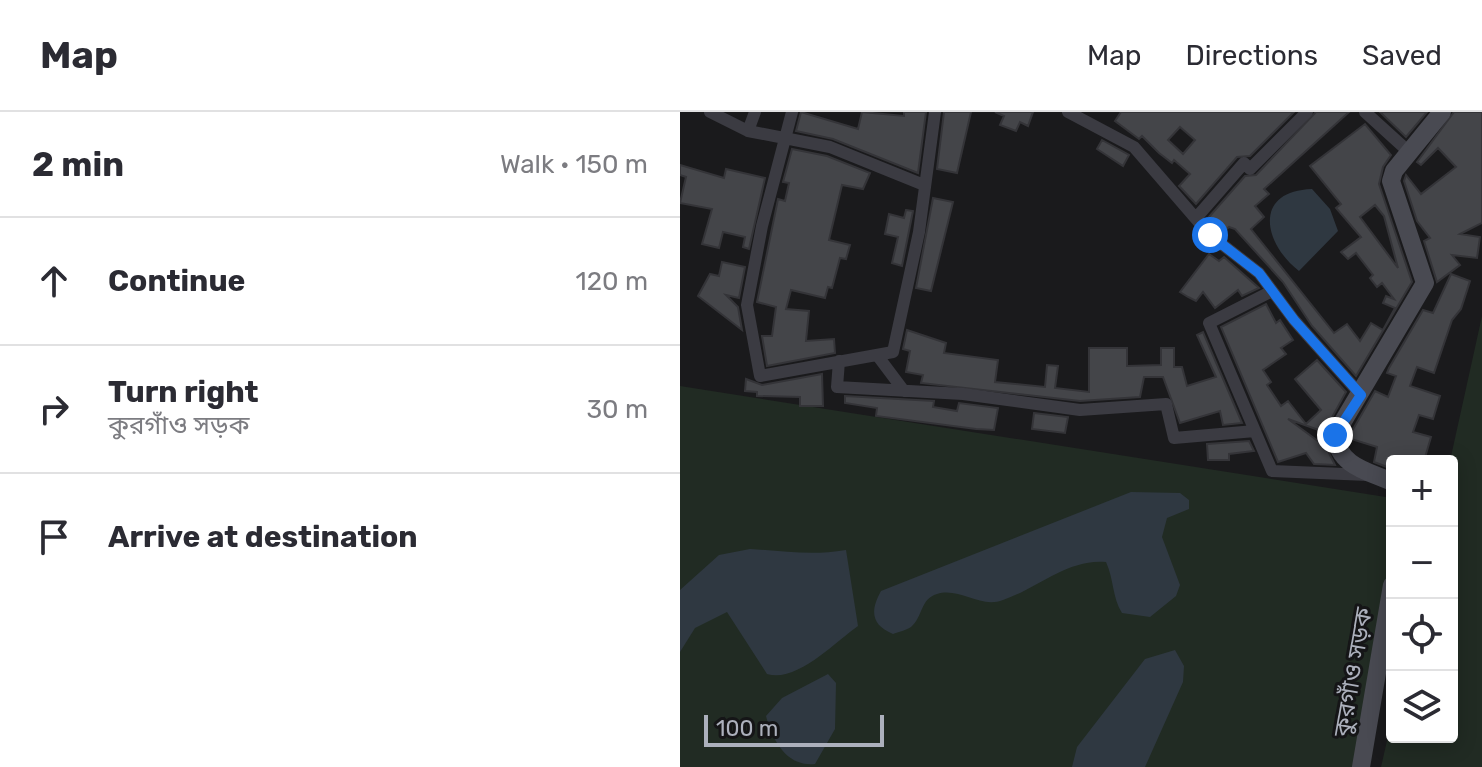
<!DOCTYPE html>
<meta charset="utf-8">
<style>
body{margin:0;font-family:Rubik,"Noto Sans Bengali",sans-serif;background:#f2f2f3;color:#2b2b33}
.controls{position:absolute;right:24px;bottom:24px;display:grid;overflow:hidden;border-radius:8px;box-shadow:0 4px 20px #0003}
.controls button{width:72px;height:72px;display:grid;place-items:center;padding:0;border:0;border-bottom:2px solid #e1e1e2;background:#fff;color:#2b2b33;font:40px sans-serif}
.scale{position:absolute;left:24px;bottom:20px;width:180px;box-sizing:border-box;padding-left:8px;border:4px solid #acb0bc;border-top:0;font-size:22px;line-height:28px;white-space:nowrap;color:#acb0bc;-webkit-text-stroke:6px #151517;paint-order:stroke}
.stop{position:absolute;width:24px;height:24px;margin:-18px;border:6px solid #1a73e8;border-radius:50%;background:#fff}
.stop.end{background:#1a73e8;border-color:#fff;box-shadow:0 2px 8px #0008}
.list{margin:0;padding:0;list-style:none}
h2{display:flex;justify-content:space-between;align-items:center;height:104px;margin:0;padding:0 32px;font-size:34px}
h2 small{font-size:26px;font-weight:400;color:#7c7c81}
.list li{display:grid;grid-template-columns:52px 1fr auto;gap:24px;align-items:center;box-sizing:border-box;height:128px;padding:0 32px;border-top:2px solid #e1e1e2}
.list b{display:block;font-size:30px;white-space:nowrap}
.list p{margin:0;font-size:26px;white-space:nowrap;color:#7c7c81}
.list em{font-size:26px;font-style:normal;color:#7c7c81}
.icon{flex:none;width:44px;height:44px;fill:none;stroke:currentColor;stroke-width:2;stroke-linecap:round;stroke-linejoin:round}
.map{position:relative;flex:none;width:802px;height:655px;overflow:hidden}
header{display:flex;align-items:center;gap:48px;box-sizing:border-box;height:112px;padding:0 40px;background:#fff;border-bottom:2px solid #e1e1e2}
header strong{font-size:38px}
nav{display:flex;gap:44px;margin-inline-start:auto;font-size:28px}
main{display:flex}
aside{flex:1;background:#fff}
.map>svg:first-child{display:block}
.green{fill:#212b23}
.water{fill:#2f3841}
.building{fill:#444549;stroke:#343438;stroke-width:2;fill-rule:evenodd}
.lines{fill:none;stroke-linecap:round;stroke-linejoin:round}
.street{stroke:#3b3b42;stroke-width:12}
.secondary{stroke:#494a52;stroke-width:18}
.route{stroke:#1a73e8;stroke-width:10}
.labels{text-anchor:middle;dominant-baseline:central;stroke-width:6;stroke-linejoin:round;paint-order:stroke}
.street-label{font-size:24px;fill:#acb0bc;stroke:#151517}
</style>
<header>
<strong>Map</strong>
<nav><a>Map</a><a>Directions</a><a>Saved</a></nav>
</header>
<main>
<aside>
<h2>2 min<small>Walk · 150 m</small></h2>
<ul class="list">
<li><svg class="icon" aria-label="ahead" viewBox="0 0 24 24"><path d="M12 20V5M6 11l6-6 6 6"/></svg><div><b>Continue</b></div><em>120 m</em></li>
<li><svg class="icon" aria-label="right" viewBox="0 0 24 24"><path d="M7 20v-9h11M14 6l5 5-5 5"/></svg><div><b>Turn right</b><p>কুরগাঁও সড়ক</p></div><em>30 m</em></li>
<li><svg class="icon" aria-label="arrive" viewBox="0 0 24 24"><path d="M6 21V4h12l-3 4 3 4H6"/></svg><div><b>Arrive at destination</b></div></li>
</ul>
</aside>
<div class="map">
<svg width="802" height="655" viewBox="0 0 802 655">
<rect width="100%" height="100%" fill="#1a1a1c"/>
<!-- green -->
<path class="green" d="M802,204V655H701L712,607V625H772L770,349Z
M0,274L712,386V473L681,655H0Z"/>
<!-- water -->
<path class="water" d="M632,77L650,97L658,119L619,159C583,131 573,79 632,77Z
M451,380L500,381L509,388V397L487,406L482,425L500,473L496,484L470,505L442,501C432,485 434,467 426,450C389,446 358,476 323,488C300,497 280,475 257,482C240,487 243,505 231,515C227,518 218,520 213,522C191,513 190,499 201,479Z
M70,437C105,439 131,444 166,438L178,514C155,530 117,571 87,562L47,500L15,516L0,540V478L39,443Z
M495,538L504,554L503,570L465,655H392L397,635L465,547Z
M148,562L156,571L155,617L135,652C106,655 92,627 86,604L102,586Z"/>
<!-- building -->
<path class="building" d="M121,0L178,17L182,0L224,4V0H246L238,61L153,27L116,19Z
M264,0H291L277,61L257,57Z
M315,0H353L348,14L340,10L336,19L320,13L324,4Z
M441,0H614L570,44L557,45L516,92L499,74L510,62L494,48L492,51L479,41L462,24L459,27L435,9ZM500,15L515,28L503,42L488,28Z
M636,0H669L584,77L589,82L575,94L584,105L571,117L654,221L667,212L680,229L691,211L703,218L715,196L703,191L706,184L714,187L702,171L697,175L690,166L693,163L676,141L668,147L661,140L681,125L656,96L661,92L630,54L685,12L711,43L703,55L699,72L732,170L676,264L632,214L603,170L555,117L549,115L542,121L528,106L565,64L576,63ZM695,93L704,104L718,156L680,105Z
M700,0H747L726,25Z
M774,0H802V111L780,122L800,125L797,146L772,143L780,153L757,170L744,129L750,126L737,109L724,69L726,63L741,82L776,55L758,36L741,53L737,50Z
M422,28L449,43L443,54L417,37Z
M112,37L147,44L190,61L183,77L162,73L149,128L170,133L166,147L160,146L152,176L148,175L145,186L111,178L106,197L129,199L126,229L154,227L155,241L87,254L82,224H92L96,195L77,190L98,87L105,89L109,71L103,70Z
M0,53L44,66L46,57L85,66L69,137L63,135L65,125L43,120L39,136L22,132L32,97L0,91L6,65L0,63Z
M253,86L273,90L251,179L236,176Z
M226,98L233,99L222,154L212,151L218,125L205,122L209,102L224,106Z
M529,142L539,149L544,145L579,176L562,184L558,178L535,196L523,180L516,189L508,185L500,180Z
M42,150L65,155L59,186L46,183L58,195L62,218L18,184L30,162L39,164Z
M771,162L790,169L781,197L772,208L754,261L737,255L730,274L760,284L753,307L739,303L733,320L751,325L744,349H712V357L694,350L697,335L668,326L695,279L708,285L716,264L707,261L709,256L743,198L753,201Z
M586,192L596,211L600,208L613,228L601,236L606,242L583,258L591,270L587,273L601,294L608,289L626,312L641,298L615,267L637,248L666,280L644,320L608,307L646,335L655,353L634,352L626,341L598,350L541,215Z
M227,218L266,231L264,241L318,248L315,270L365,275L367,253L378,254L375,276L409,280V236H447V254L481,253V236H494V255H502L507,274L536,265L517,223L523,220L562,311L543,313L540,299L500,311L483,265H464L460,285L400,289L241,271L243,263L226,260L230,239L223,237Z
M142,262L143,294H120V285L77,284V280L65,279L66,267L82,273Z
M165,284L254,289L253,295L277,299L279,291L318,296L314,318L296,317L196,304L197,296L165,291Z
M354,301L388,305L385,321L352,317Z
M569,329L574,339L549,342V348H528L527,332Z"/>
<g class="lines">
<!-- street -->
<path class="street" d="M30,0L68,19L150,35L244,73
M112,0L82,114L67,193L80,264L213,240L239,120L255,0
M388,0L454,35L530,123L579,161L614,208L681,283
M685,0L729,40
M68,19L75,0
M516,106L564,51L570,57L627,0
M592,179L529,211L592,359L688,363
M197,243L224,279
M159,249L157,275L283,282L400,298L486,292L494,326L575,319"/>
<!-- secondary -->
<path class="secondary" d="M712,370C688,359 659,355 655,323L745,171L711,69L714,59L762,0
M681,655L712,473"/>
</g>
<g class="lines">
<!-- route -->
<path class="route" d="M530,123L579,161L614,208L681,283L655,323"/>
</g>
<g class="labels">
<!-- street labels -->
<g class="street-label">
<text transform="translate(673 560) rotate(-80)">কুরগাঁও সড়ক</text>
</g>
</g>
</svg>
<div class="controls">
<button>+</button>
<button>−</button>
<button><svg class="icon" aria-label="locate" viewBox="0 0 24 24"><circle cx="12" cy="12" r="6"/><path d="M12 2v4M12 18v4M2 12h4M18 12h4"/></svg></button>
<button><svg class="icon" aria-label="layers" viewBox="0 0 24 24"><path d="M12 4l9 5-9 5-9-5zM3 14l9 5 9-5"/></svg></button>
</div>
<div class="scale">100 m</div>
<div class="stop" style="left:530px;top:123px"></div>
<div class="stop end" style="left:655px;top:323px"></div>
</div>
</main>
